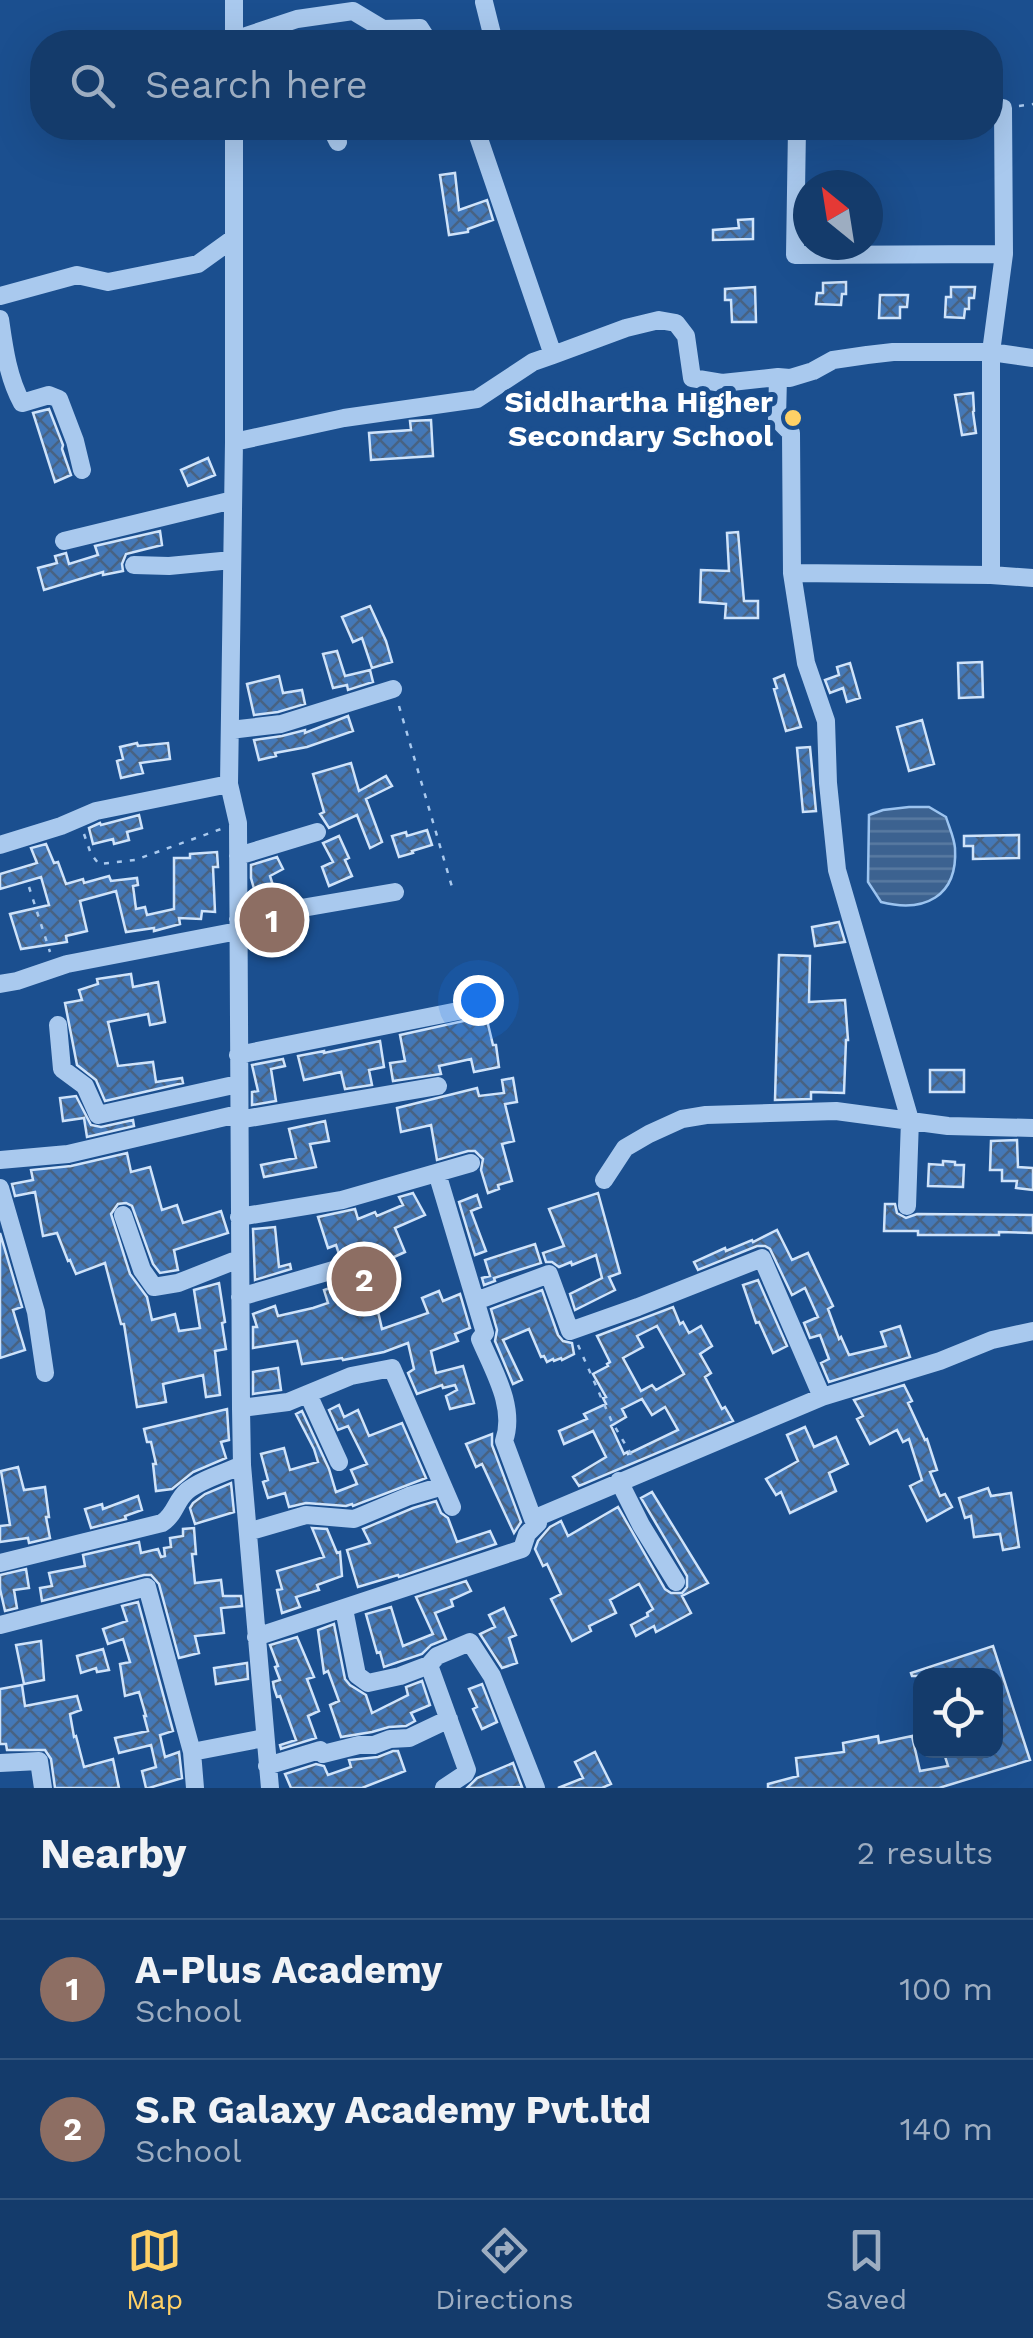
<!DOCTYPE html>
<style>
body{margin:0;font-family:"Work Sans",sans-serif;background:#1d4271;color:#f1f3f6}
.controls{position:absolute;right:30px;bottom:30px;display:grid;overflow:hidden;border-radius:20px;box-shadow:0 10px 40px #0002}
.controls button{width:90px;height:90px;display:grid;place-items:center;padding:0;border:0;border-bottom:2px solid #33557e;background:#143b6b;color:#f1f3f6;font:50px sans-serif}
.compass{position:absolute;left:793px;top:170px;width:90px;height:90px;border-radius:50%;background:#143b6b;box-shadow:0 10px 40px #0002;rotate:330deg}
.you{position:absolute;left:478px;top:1000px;width:35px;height:35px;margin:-25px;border:8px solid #fff;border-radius:50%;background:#1a73e8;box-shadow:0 0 0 15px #1a73e833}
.badge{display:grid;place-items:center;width:65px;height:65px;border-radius:50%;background:#ffd166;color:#fff;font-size:32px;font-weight:700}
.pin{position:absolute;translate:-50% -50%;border:5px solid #fff;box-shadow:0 2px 10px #0006}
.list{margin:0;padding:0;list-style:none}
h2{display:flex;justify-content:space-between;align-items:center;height:130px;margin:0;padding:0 40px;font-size:42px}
h2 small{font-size:32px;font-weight:400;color:#9dadc1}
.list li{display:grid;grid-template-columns:65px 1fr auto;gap:30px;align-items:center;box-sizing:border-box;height:140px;padding:0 40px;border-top:2px solid #33557e}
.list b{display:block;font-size:38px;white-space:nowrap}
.list p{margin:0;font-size:32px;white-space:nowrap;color:#9dadc1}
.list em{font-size:32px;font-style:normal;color:#9dadc1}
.icon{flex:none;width:55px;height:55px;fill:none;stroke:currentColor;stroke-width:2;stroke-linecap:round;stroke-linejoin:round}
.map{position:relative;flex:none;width:1033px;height:1788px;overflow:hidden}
.search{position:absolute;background:#143b6b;box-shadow:0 10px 40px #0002;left:30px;right:30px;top:30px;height:110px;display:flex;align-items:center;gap:25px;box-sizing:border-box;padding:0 35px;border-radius:40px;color:#9dadc1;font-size:38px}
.sheet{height:410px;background:#143b6b}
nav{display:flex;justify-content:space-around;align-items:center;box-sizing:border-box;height:140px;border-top:2px solid #33557e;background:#143b6b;font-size:28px;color:#9dadc1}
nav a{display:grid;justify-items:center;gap:5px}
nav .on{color:#ffd166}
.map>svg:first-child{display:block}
.water{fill:url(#water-rules);stroke:#9cc4f0;stroke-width:2.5}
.building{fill:url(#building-cross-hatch);stroke:#cfe3fa;stroke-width:2.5;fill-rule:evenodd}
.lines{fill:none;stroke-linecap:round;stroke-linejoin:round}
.path{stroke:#a9c9ee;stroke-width:2.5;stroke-dasharray:5 8;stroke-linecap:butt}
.minor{stroke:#a9c9ee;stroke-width:18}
.poi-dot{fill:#ffd166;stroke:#1b4f8f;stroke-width:4}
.labels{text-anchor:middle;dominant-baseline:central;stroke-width:10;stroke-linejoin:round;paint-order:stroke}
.poi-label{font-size:30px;font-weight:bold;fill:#fff;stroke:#1b4f8f;text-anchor:end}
</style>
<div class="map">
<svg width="1033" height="1788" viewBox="0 0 1033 1788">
<defs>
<pattern id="water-rules" width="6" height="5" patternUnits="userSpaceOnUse" patternTransform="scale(2.5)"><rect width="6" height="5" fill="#3c6290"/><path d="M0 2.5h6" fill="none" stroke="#597aa1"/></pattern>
<pattern id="building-cross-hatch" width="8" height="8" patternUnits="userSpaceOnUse" patternTransform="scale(2.5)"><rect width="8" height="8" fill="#4478b7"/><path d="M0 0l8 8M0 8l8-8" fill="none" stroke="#486282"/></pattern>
</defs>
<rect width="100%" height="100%" fill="#1b4f8f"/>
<!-- water -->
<path class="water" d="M909,807H929L946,817C949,827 954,837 955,848C958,897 924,913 881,902L868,882L869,815L883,810Z"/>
<!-- building -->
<path class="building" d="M455,173L459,210L487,200L493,220L468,229V232L449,235L440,175Z
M753,219V239L713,240V230L739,228L738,220Z
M846,282V294H842L841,305L816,304L817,293H823V283Z
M755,287L756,322H732L731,300H725V289Z
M951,287H975L974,298H969V309H965L964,318L945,317L946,297H951Z
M880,295H908L907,307H900V318H879Z
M973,393L974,411L973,412L976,433L962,435L955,395Z
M49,409L63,445L62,449L71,475L55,482L33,413Z
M431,420L433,456L371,460L369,433L411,430L410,421Z
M208,458L215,475L188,486L181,470Z
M160,531L162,545L126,554L122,564L123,571L103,575V572L44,590L38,568L57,563L55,556L66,553L69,564L98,555L95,546Z
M738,532L744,601H758V618H725L726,604L700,602L701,570L729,571L727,533Z
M370,606L386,641L392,662L372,668L362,638L353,642L342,617Z
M337,651L345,676L370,670L373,682L348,690L347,685L333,688L323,654Z
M982,662L983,697L959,698L958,663Z
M850,663L860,698L847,702L843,688L830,693L825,680L839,675L837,667Z
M784,675L801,727L786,731L774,689L777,688L774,679Z
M279,676L283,693L302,690L305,704L278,712L254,715L247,684Z
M348,716L353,731L307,747L275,753L276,756L259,760L254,740L282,736L305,730V733Z
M922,720L934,764L909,771L897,727Z
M137,743L138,746L168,743L170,759L140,763L143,773L121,778L117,761L123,759L120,747Z
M810,747L816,811L803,812L797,748Z
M351,763L359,791L386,776L392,786L366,799L382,842L370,848L357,815L329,828L320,814L324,812L313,774Z
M139,815L142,828L127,832L129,840L114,844L113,839L93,844L89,828L100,823L101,825Z
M427,830L432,845L412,851L413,853L399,857L392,836L406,832L407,836Z
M1019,835V858L973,859V846H964V836Z
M339,836L349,858L345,860L352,876L329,886L322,867L333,862L323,843Z
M46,844L54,863L58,862L66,884L83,879L84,883L109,876L111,881L137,878L138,885L133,886L136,909L145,907L147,915L174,909V858H190V854L217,852L218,867H213L215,912L202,911L201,919L179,918L180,924L154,931V928L126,932L116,891L80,901L87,931L66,936L67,942L21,949L10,914L49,905L41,877L0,889V874L37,863L31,848Z
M277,857L283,869L270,876L277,898L258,903L251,878V865Z
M839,922L845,942L815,946L812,927Z
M779,955L810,956L809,1002L845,1000L848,1040H846L844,1093L811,1092V1099L775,1100Z
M131,974L133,987L158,982L165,1022L150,1025L148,1014L108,1022L118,1066L153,1062L156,1082L182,1078L183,1083L105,1101L96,1080L77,1065L65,1003L82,1000L79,990L98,984L97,979Z
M486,1016L493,1045H496L499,1067L474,1072L471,1059L439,1066L441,1074L393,1081L390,1063L405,1061L400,1035Z
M380,1041L384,1067L369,1070L372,1085L345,1089L341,1072L304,1080L298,1056L324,1051V1053Z
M283,1059L285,1066L271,1069L276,1101L252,1105V1092L258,1091L252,1065Z
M930,1070H964V1092H930Z
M513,1078L517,1102L505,1104L514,1141L502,1144L512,1181L498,1185L499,1189L488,1193L481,1170L483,1159L475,1151H468L437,1160L431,1125L401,1132L397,1108L477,1088L479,1096L504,1093L502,1080Z
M76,1096L91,1125L101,1127L133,1120L134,1126L87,1137L84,1118L63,1121L60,1098Z
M325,1121L329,1141L310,1144L316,1167L264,1177L261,1165L296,1158L289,1129Z
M1017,1140L1018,1167L1033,1168V1190L1016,1188L1017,1181H1002V1170H990L991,1141Z
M127,1153L131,1172L150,1167L162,1210L177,1205L183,1223L221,1211L228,1233L174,1250L178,1270L160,1273L153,1264L132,1206L126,1203L118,1204L111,1214L130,1274L147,1297L152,1320L175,1314L179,1331L200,1328L194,1290L219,1283L225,1322L222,1323L226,1349L215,1351L220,1395L206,1397L203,1375L163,1384L166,1402L137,1407L124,1324H121L105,1263L76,1274L70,1260L68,1261L57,1233L43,1236L35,1192L15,1196L12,1184L33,1180L31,1170L71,1166Z
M943,1161L955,1162V1165H964L963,1187L928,1186L929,1164L943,1165Z
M413,1193L425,1215L395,1228L405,1252L383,1262L388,1282L372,1285L382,1329L428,1313L422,1298L439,1291L443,1301L460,1294L470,1328L455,1334L458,1341L431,1351L436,1373L463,1366L474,1403L450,1409L446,1396L457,1390L455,1385L443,1388L442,1385L417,1394L408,1373L414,1369L408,1343L384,1352L343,1360L342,1358L302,1364L297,1341L253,1348V1327H257L253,1314L275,1306L278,1316L313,1308L328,1303L324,1290L347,1282L349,1265L340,1257L336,1245L328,1248L318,1217L355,1209L358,1219L375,1212L377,1216L403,1205L399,1197Z
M598,1193L620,1273L609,1277L615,1290L575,1310L570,1294L602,1278L596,1255L572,1265L571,1262L559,1267L552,1262H546L543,1253L564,1246L549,1209Z
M477,1195L481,1207L471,1211L486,1251L475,1255L459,1202Z
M885,1204H895L897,1213L906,1218L917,1214L1033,1215V1233L999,1232V1235H918V1231H884Z
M275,1227L279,1267L290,1264L291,1269L255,1280L253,1229Z
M777,1230L792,1260L808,1253L833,1306L828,1309L839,1339L841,1337L849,1355L886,1346L881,1332L900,1326L910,1357L829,1382L821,1363L829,1359L820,1335L810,1338L804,1323L818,1317L805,1288L792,1295L770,1249L765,1246H757L698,1270L694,1262L725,1248L726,1251L752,1240L753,1242Z
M0,1233L22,1307L13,1310L25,1350L0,1358Z
M535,1244L541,1263L494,1278L495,1281L484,1285L482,1278L490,1276L485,1260Z
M758,1280L787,1346L773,1353L759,1322L756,1323L743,1285Z
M542,1290L558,1335L563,1341L572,1343L574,1354L562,1360L561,1358L554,1361L553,1359L547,1362L544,1356L541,1357L529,1329L503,1340L522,1380L513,1384L495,1341L497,1330L491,1309Z
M673,1307L680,1324L683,1322L689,1333L701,1326L712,1346L700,1354L711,1373L705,1377L722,1409L725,1407L733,1421L579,1486L573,1477L606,1457L593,1431L564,1444L559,1431L587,1419L584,1414L606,1404L603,1398L606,1397L593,1374L608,1366L607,1364L610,1362L597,1336ZM657,1326L684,1374L656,1390L652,1385L641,1391L623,1358L643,1347L637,1336ZM642,1399L652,1415L665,1407L678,1430L628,1454L627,1452L624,1454L611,1426L626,1417L622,1409Z
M278,1368L281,1390L253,1394V1372Z
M904,1385L912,1401L908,1403L925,1440L927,1439L937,1470L930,1472L940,1496L945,1494L952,1507L927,1521L910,1486L922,1480L909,1439L903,1442L897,1430L870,1444L857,1419L863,1416L854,1400Z
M339,1405L344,1417L358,1410L369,1436L402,1423L426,1478L353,1506L352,1504L346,1506L306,1503L289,1507L285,1493L268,1498L263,1482L268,1480L261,1454L284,1448L290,1470L318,1462L314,1449L296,1414L302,1411L329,1469L336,1492L357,1484L351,1470L367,1464L348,1426L338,1430L329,1410Z
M227,1409L229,1440L221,1442L226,1458L193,1472L172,1489L156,1491L153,1464H156L151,1442H147L144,1429Z
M805,1427L814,1447L836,1437L848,1464L829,1473L836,1491L790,1513L781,1492L776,1495L766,1479L798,1461L787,1435Z
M492,1434V1445L521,1522L514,1533L482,1464L476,1467L466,1444Z
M18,1467L24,1490L45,1487L49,1517H46L50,1538L29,1543L28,1538L0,1542V1526L10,1525L1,1471Z
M231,1483L234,1512L195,1524L190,1508L193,1503L205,1494Z
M988,1488L991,1496L1011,1493L1019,1547L1003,1550L1000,1534L974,1537L971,1516L965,1518L959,1498Z
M652,1492L708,1583L682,1596L691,1613L656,1632L654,1626L636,1636L631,1625L648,1616L647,1613L653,1609L639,1584L610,1600L616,1613L589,1626L591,1631L572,1641L551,1599L561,1594L547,1564L543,1566L535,1549L538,1541L550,1527L561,1521L568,1536L618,1507L665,1589L671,1593H682L687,1587V1576L641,1498Z
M138,1496L142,1510L125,1516L126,1519L91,1528L85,1509L102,1504L103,1509Z
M436,1501L441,1513L448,1518L457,1542L490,1531L496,1544L399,1577L398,1575L358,1587L347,1550L370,1543L363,1529L413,1508Z
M194,1528L196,1554H192L195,1583L221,1580L223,1596H241L242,1606L221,1608L224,1633L195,1636L199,1653L179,1658L159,1584L151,1575H144L42,1601L40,1588L52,1586L49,1573L85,1566L83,1555L139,1542L141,1553L158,1549L161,1557L165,1556L164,1548L171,1547L170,1538L183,1536V1529Z
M312,1528L327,1529L337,1553L340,1552L342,1576L317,1585L319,1590L296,1597L300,1607L282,1613L277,1590L282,1589L277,1571L324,1557Z
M26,1569L29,1588L14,1590L17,1608L5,1611L0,1589V1575Z
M466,1581L471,1591L451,1600L453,1606L435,1613L446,1639L431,1645L422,1654L384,1667L380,1652L377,1653L366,1614L391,1607L403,1646L433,1634L416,1597Z
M138,1602L173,1731L160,1735L165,1757L179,1752L182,1778L149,1788H146L142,1771L156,1767L151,1745L119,1753L115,1738L148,1731L144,1716H146L139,1692L125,1696L120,1664L130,1662L123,1639L108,1644L103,1629L127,1621L122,1606Z
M504,1608L516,1635L509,1638L517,1663L502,1668L480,1634L495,1627L489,1615Z
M334,1624L345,1679L350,1685L366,1695L372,1713L408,1695L406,1687L422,1681L430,1705L411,1713L415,1721L406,1726L389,1727L372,1732L341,1737L330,1705L339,1701L328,1671L324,1673L318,1630Z
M297,1637L314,1677L307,1679L319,1711L308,1716L316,1738L281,1749L280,1745L296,1740L280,1696L277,1697L274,1688L273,1682L280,1680L275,1667L278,1666L270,1645Z
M41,1641L44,1680L24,1684L16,1645Z
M993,1646L1030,1760L939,1788H768V1784L798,1776L796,1758L844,1752L843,1743L878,1736L879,1743L912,1736L920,1771L948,1766L943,1750H996V1676H912L911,1673Z
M103,1649L109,1670L97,1672L96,1668L81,1673L77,1656Z
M247,1663L248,1679L216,1684L214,1668Z
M482,1684L497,1722L482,1729L473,1709L477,1707L469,1689Z
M22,1685L25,1706L77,1696L81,1710L70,1714L74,1737L76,1736L84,1767L113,1759L119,1788H55L51,1759L45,1750H7L6,1744H0V1689Z
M393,1751H398L405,1771L362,1788H291L285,1774L316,1764L324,1766L328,1775L351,1767L349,1760L378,1757Z
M595,1752L611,1784L602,1788H558L583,1778L575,1762Z
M513,1763L522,1787L467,1788L477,1778Z"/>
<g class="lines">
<!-- path -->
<path class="path" d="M1019,106L1033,104
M399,706L452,887
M84,834L91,854L99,864L135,860L221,829
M29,887L50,952
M578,1345L612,1422L634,1459"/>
<!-- minor -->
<path class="minor" d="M234,0V42
M484,2L494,42
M234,40L297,19L353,11L383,29L420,28L429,42
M234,128V442L229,784L238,823L241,1408L242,1465L270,1788
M331,128L338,142
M481,128L476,130L553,355
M797,128L795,255L1004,254
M0,296L77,275L108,282L198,264L234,238
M0,319C4,347 8,378 22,403L49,395L59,399L75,441L82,470
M1033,358L991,352V575L1033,578
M778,377L777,419L791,433L792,573L806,663L826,721L828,783L837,870L910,1120L907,1206
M234,442L344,418L477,399L533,362L553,355L626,328L659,320L676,323L686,336L692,378L722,383L778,377L790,378L813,371L833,360L867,355L893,352H991L1004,254L1003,108L990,109
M64,541L233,500
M134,565L169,566L232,560
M792,573L991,575
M230,730L281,724L393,689
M0,845L61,826L96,811L229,784
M238,856L317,832
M238,919L395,892
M0,984L17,981L67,964L238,931
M58,1025L62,1069L85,1086L98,1115L238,1084
M238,1055L478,1007
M238,1120L438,1086
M0,1160L68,1154L238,1114
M437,1173L485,1333L480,1339C493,1370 516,1407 504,1441L533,1519
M604,1180L625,1148L649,1134L682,1119L706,1115L836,1111L948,1126L1033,1128
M0,1188L36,1312L45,1373
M123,1215L142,1270L154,1287L178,1283L239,1259
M239,1217L342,1200L471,1163
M240,1297L337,1269
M476,1301L549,1274L570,1331L638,1307L762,1258L822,1397
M308,1394L339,1462
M241,1408L288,1402L351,1376L392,1368L452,1507
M619,1481L641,1525L676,1582
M248,1532L306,1515L354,1519L409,1496L443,1486
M0,1563L162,1523C175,1515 176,1500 187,1491C202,1479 225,1473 242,1465
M344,1609L357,1675L368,1683L400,1676L429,1665L467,1770L465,1774L444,1788
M0,1625L147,1587L192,1752L195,1788
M256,1637L522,1549L527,1534L538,1523L533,1519L822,1397L940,1361L992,1340L1033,1331
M429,1665L437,1656L470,1642L492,1676L536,1788
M192,1752L264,1738
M0,1763L39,1761L43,1788
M267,1766L320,1750L323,1754L359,1745H374L390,1739L409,1738L449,1719"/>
</g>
<!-- markers -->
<circle class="poi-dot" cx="793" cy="418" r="10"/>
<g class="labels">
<!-- poi labels -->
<g class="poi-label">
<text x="773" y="401">Siddhartha Higher<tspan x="773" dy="34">Secondary School</tspan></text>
</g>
</g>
</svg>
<div class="controls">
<button><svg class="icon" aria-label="locate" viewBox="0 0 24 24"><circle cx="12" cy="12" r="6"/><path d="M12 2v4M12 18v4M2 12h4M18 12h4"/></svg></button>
</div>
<svg class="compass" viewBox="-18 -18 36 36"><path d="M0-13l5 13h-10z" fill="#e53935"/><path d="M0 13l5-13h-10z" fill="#9dadc1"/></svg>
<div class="you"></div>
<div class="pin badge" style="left:272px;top:920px;background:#8d6e63">1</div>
<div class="pin badge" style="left:364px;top:1279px;background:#8d6e63">2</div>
<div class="search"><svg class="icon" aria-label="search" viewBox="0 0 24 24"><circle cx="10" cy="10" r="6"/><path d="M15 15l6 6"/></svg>Search here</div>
</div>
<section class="sheet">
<h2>Nearby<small>2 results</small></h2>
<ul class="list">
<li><span class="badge" style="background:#8d6e63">1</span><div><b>A-Plus Academy</b><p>School</p></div><em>100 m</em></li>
<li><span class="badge" style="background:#8d6e63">2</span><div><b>S.R Galaxy Academy Pvt.ltd</b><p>School</p></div><em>140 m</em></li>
</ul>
</section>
<nav>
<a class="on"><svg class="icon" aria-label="map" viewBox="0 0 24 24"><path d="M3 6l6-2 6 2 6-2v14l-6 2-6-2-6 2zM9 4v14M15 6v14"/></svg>Map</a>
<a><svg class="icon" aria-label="directions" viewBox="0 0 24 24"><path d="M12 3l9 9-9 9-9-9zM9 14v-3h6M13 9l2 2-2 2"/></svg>Directions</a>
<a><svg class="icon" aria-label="saved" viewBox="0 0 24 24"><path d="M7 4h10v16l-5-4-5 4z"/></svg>Saved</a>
</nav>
